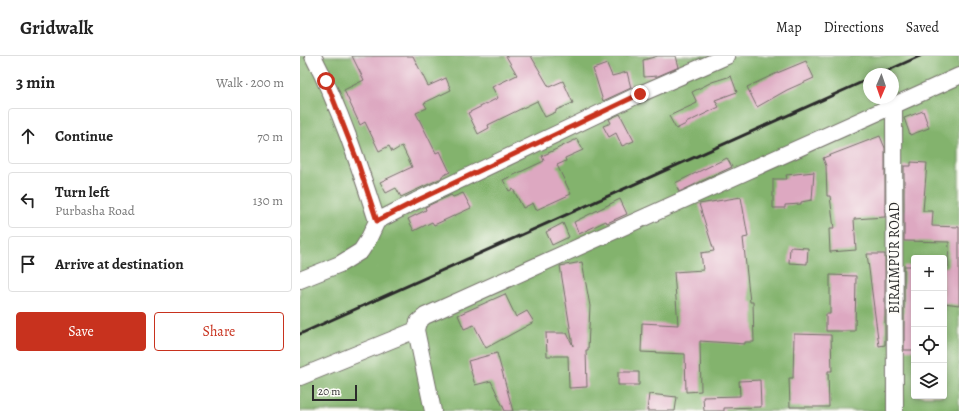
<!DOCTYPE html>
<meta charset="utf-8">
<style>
body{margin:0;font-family:Alegreya,serif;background:#f2f2f2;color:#222}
.controls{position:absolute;right:12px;bottom:12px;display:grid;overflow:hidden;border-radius:4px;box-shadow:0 2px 6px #0003}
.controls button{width:36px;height:36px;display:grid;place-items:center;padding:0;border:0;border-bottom:1px solid #e0e0e0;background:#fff;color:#222;font:20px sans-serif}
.compass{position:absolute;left:563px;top:12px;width:36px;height:36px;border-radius:50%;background:#fff;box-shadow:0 2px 6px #0003;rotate:182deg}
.scale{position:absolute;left:12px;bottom:10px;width:45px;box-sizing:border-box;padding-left:4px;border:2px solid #2b2b2b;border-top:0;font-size:11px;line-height:14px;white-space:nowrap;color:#2b2b2b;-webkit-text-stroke:3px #fdfcf7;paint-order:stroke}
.stop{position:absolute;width:12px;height:12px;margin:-9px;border:3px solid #c8321e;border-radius:50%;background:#fff}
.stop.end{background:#c8321e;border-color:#fff;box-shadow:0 1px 4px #0008}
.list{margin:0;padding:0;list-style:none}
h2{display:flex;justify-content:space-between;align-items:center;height:52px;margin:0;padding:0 16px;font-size:17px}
h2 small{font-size:13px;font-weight:400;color:#767676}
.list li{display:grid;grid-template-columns:26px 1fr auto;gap:12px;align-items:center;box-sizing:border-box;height:56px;margin:0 8px 8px;padding:0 8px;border:1px solid #e0e0e0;border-radius:4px}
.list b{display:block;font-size:15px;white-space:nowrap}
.list p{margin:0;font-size:13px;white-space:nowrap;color:#767676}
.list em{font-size:13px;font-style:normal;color:#767676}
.actions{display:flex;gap:8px;padding:12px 16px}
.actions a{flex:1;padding:9px 0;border:1px solid #c8321e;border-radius:4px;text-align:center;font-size:14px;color:#c8321e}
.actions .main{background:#c8321e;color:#fff}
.icon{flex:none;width:22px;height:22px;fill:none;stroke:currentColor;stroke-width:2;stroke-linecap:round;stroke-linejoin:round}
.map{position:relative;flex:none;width:659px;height:355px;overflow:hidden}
header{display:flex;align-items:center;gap:24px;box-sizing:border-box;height:56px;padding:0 20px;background:#fff;border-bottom:1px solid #e0e0e0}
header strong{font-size:19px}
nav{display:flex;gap:22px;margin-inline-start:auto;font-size:14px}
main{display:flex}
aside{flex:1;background:#fff}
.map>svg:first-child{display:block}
.forest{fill:#83b36d;stroke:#576f4c;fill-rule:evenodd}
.building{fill:#dda8c1}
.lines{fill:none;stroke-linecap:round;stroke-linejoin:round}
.minor-casing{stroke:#736e68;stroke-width:18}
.minor{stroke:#fff;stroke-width:16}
.rail{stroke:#2b2b2b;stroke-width:3}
.route{stroke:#c8321e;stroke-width:5}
.labels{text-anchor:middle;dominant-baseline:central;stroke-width:3.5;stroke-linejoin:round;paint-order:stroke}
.street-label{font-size:14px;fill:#2b2b2b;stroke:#fdfcf7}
</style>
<header>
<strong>Gridwalk</strong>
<nav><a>Map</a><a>Directions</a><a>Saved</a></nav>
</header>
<main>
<aside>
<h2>3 min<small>Walk · 200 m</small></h2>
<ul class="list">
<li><svg class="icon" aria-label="ahead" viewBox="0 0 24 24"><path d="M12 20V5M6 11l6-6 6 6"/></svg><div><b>Continue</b></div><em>70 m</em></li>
<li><svg class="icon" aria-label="left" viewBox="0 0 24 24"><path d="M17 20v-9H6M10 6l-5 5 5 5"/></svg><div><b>Turn left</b><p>Purbasha Road</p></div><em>130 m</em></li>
<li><svg class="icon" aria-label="arrive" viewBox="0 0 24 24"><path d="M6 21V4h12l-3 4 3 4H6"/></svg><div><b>Arrive at destination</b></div></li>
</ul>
<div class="actions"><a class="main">Save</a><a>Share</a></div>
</aside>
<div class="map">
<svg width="659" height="355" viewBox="0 0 659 355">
<rect width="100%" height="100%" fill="#fdfcf7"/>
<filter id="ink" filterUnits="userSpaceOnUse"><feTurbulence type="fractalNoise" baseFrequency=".025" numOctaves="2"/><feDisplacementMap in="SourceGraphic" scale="8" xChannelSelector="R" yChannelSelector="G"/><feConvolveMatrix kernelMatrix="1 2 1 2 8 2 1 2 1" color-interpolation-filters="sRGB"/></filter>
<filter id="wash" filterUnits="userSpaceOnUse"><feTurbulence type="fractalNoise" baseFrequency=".012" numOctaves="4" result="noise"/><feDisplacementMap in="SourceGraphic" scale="16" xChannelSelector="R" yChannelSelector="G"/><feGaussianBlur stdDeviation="0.9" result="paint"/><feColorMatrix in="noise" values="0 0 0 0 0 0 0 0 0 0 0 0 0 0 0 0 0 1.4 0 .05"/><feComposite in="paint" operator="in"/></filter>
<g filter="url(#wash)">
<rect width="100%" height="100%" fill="#f8ebd9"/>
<!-- forest -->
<path class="forest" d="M0,0H659V355H0ZM569,18H593V42H569ZM614,202H644V340H614Z"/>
<g id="blocks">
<!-- building -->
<path class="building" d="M52,0H113L128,30L146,22L151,34L124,47L127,52L116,57L136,97L140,95L150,116L142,120V122L101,141L96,132L86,137L80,126L112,111L102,90L92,96L89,90L79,95L65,66L60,69L44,34L64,24Z
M206,0H231L249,31L263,25L273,47L256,54V56L245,61L237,45L188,69L189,72L178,78L168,57L198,42L192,31L217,19Z
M358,0H376L379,11L358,20L344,21L343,4Z
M506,5L514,22L487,34L457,51L447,31L477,17Z
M307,8L312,20L327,16L331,32L303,45L293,13Z
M431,20L437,36L415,44L419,51L386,67V68L376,73L369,60L397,47L392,36L412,26Z
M623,55L629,72L610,79L604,62Z
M320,58L334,85L322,90L316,77L309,81L303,70L311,67L309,63Z
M580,80L585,92V161L554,163L556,194L530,196L529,173H534L530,140H527L526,110L523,102Z
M277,83L283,94L265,102L266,105L257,109L271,138L236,154L233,147L223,152L213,133L209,135L203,124L244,105L242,100Z
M427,102L432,111L379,136L375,127Z
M611,106L627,107L623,155H633L632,170L659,171V249L644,247V211H648L649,186L604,185V110H611Z
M514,116L512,144L501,146V148L485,149V152H473V123H487L486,119Z
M163,137L171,152L134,169L132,166L114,175L108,163L126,154L125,151L151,139L153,141Z
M441,141L448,181L443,182L450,246H453L454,286H445V288L400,285L401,335L386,336L385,298L341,296L342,267L378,269L374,216L403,214L401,197L414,195L399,148Z
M320,143L327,158L307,167L306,165L279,178L274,166Z
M263,167L269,181L252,189L246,176Z
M490,191L508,192L507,208L489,207Z
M567,198H585V289L579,290Z
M282,206L290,250L288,294H286L287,331L269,332L268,300H247L246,277H267L273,290L260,210Z
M604,210H614V294H604Z
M530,219L556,220L555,275H526V258H530Z
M205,238L216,261L227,255L234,266L186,292L174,269L164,273L158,259Z
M494,278L531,279L532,315H528L529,351H490L489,322H493Z
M197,297L213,355H205L191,325L175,329L168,305Z
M318,316H339V329H318Z
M460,324L461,351L424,352V355H404L403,341L440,340L439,325Z
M349,338L377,341L375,355H347Z"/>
</g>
</g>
<g filter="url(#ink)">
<use href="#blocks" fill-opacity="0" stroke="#736e68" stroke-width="1"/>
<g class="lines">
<defs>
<path id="minor" d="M13,0C40,52 59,109 77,165
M594,49L595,355
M0,224L40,208L61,195L68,184L77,165L116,145L340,38L427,0
M0,321L116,274
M133,355L116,274L118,266L125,260L659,20"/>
</defs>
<!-- minor casing -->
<use href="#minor" class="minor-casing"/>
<!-- minor -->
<use href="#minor" class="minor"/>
<!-- rail -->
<path class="rail" d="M580,18L620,0
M0,278L569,23"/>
</g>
</g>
<g class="lines" filter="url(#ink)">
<!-- route -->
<path class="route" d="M26,25L57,104L77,165L116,145L340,38"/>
</g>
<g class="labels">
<!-- street labels -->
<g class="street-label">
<text transform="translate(594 202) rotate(-90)">BIRAIMPUR ROAD</text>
</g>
</g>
</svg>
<div class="controls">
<button>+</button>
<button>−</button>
<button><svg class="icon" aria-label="locate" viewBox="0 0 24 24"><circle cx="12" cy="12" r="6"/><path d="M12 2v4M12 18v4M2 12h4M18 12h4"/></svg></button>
<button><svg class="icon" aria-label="layers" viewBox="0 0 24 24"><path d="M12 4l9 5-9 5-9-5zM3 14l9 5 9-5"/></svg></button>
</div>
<svg class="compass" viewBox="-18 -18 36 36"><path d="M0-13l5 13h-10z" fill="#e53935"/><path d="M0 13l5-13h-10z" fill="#767676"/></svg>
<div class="scale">20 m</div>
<div class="stop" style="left:26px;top:25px"></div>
<div class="stop end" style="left:340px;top:38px"></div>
</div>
</main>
